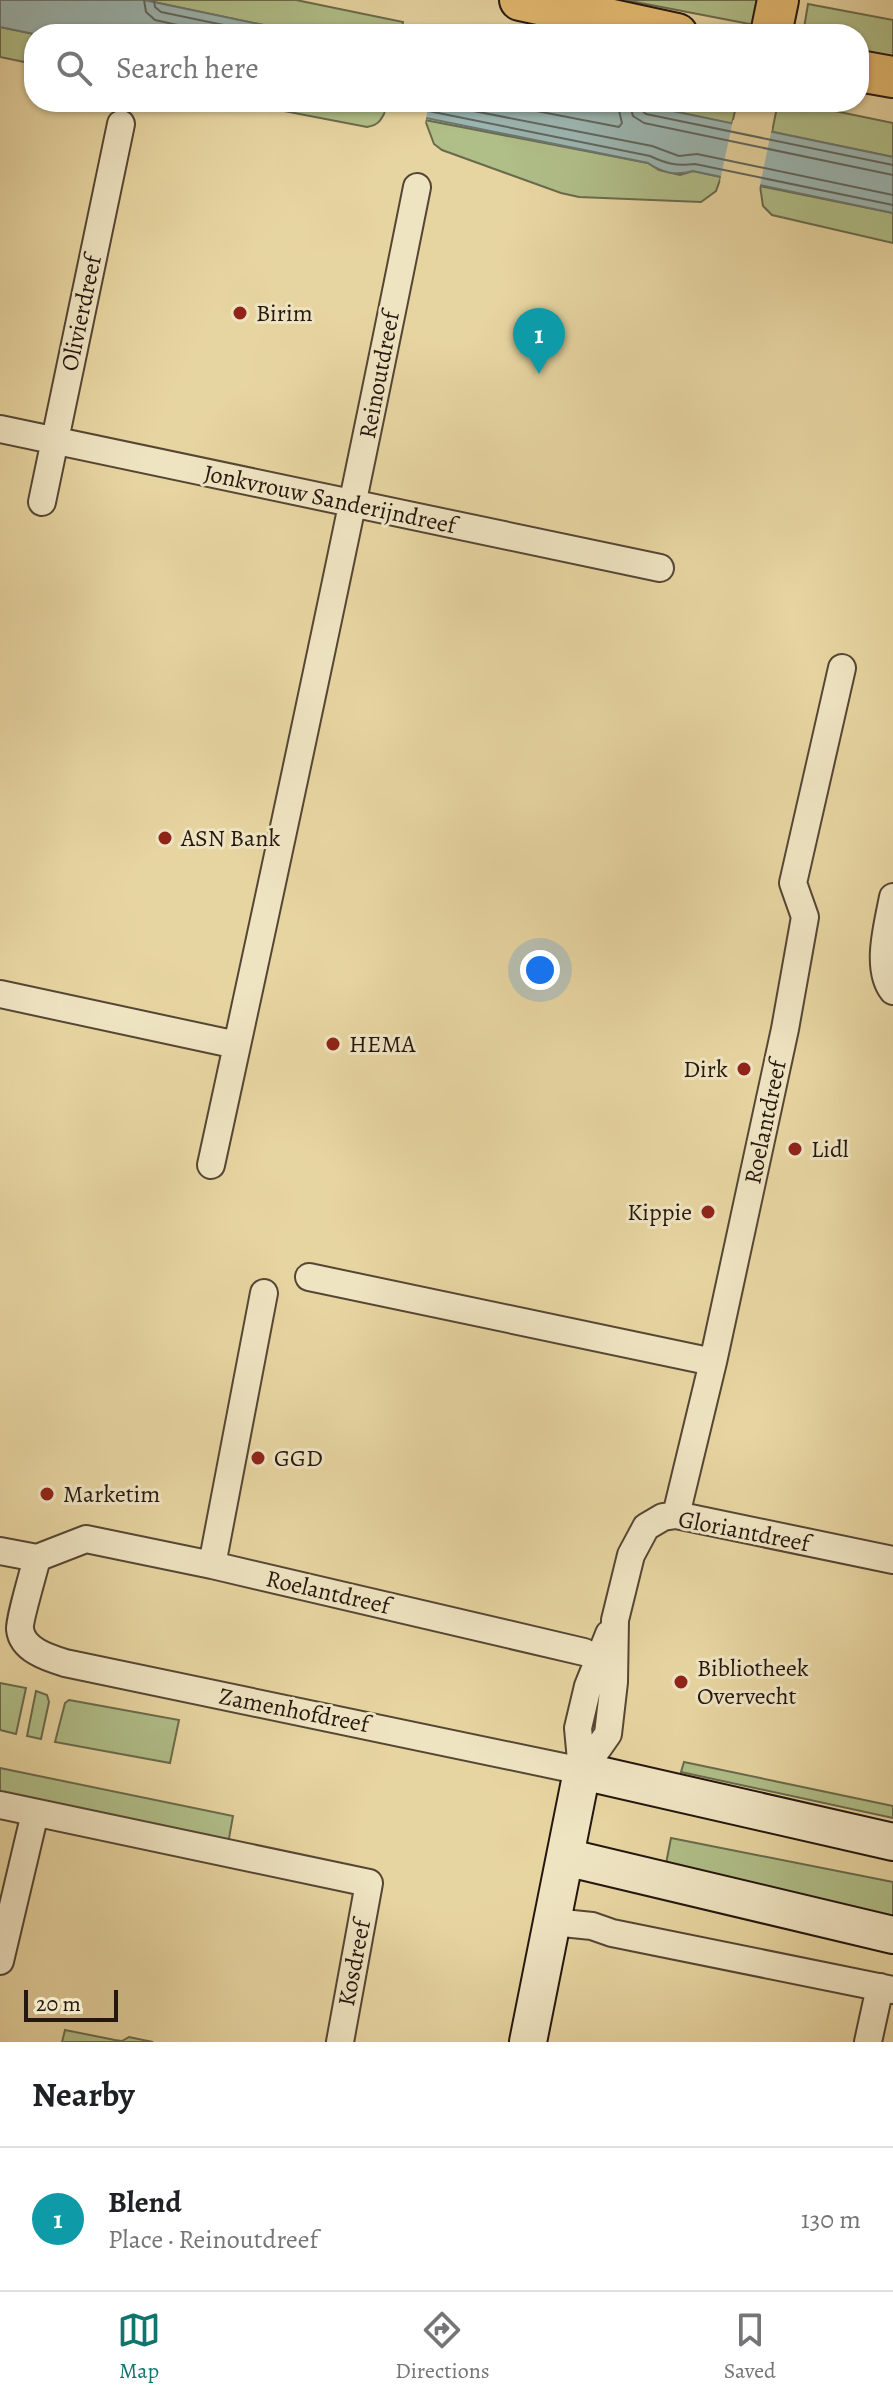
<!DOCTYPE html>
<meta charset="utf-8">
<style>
body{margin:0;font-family:Alegreya,serif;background:#f2f2f2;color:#202124}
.scale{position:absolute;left:24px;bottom:20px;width:94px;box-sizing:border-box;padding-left:8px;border:4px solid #24170f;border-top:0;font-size:22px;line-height:28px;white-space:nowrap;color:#24170f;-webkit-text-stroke:6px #efe4c2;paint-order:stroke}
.you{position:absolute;left:540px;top:970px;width:28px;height:28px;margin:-20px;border:6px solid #fff;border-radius:50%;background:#1a73e8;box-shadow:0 0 0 12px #1a73e833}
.badge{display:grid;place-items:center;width:52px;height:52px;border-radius:50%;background:#0f766e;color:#fff;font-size:26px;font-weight:700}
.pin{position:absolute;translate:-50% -66px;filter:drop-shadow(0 2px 4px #0008)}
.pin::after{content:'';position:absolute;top:42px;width:28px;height:24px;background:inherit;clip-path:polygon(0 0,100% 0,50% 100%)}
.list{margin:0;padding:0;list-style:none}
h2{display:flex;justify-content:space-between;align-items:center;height:104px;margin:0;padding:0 32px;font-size:34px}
h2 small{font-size:26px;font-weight:400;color:#757577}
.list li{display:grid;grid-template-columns:52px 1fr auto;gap:24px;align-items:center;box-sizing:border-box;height:144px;padding:0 32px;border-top:2px solid #e0e0e0}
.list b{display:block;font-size:30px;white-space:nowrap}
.list p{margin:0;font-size:26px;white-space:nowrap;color:#757577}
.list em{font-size:26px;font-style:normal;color:#757577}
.icon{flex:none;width:44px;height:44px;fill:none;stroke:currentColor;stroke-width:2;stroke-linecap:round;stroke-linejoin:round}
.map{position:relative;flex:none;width:893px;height:2042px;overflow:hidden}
.search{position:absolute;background:#fff;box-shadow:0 2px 6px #0004;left:24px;right:24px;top:24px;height:88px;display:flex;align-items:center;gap:20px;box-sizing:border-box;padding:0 28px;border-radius:32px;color:#757577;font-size:30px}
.sheet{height:248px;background:#fff}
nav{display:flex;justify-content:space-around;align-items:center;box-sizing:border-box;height:112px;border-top:2px solid #e0e0e0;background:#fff;font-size:22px;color:#757577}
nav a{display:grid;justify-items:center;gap:4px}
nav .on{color:#0f766e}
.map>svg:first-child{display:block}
.green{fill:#b0be88;stroke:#6a6a4c;stroke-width:2}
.water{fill:#9bb6b1;stroke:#6b7670;stroke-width:2}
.pier{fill:#e7d5a1}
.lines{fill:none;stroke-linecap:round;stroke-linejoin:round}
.shore{stroke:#606660;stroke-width:2}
.street-casing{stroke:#554634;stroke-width:30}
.secondary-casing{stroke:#24170f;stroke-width:40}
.primary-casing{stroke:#24170f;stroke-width:44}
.street{stroke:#efe4c2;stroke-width:26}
.secondary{stroke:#efe4c2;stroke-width:36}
.primary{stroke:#e4ba70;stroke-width:40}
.poi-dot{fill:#8f2418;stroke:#efe4c2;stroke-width:3}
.labels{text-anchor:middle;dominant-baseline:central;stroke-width:6;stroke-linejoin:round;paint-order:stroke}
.street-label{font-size:24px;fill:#24170f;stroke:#efe4c2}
.poi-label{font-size:24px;fill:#24170f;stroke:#efe4c2;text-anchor:start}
</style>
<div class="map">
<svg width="893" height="2042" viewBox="0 0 893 2042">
<rect width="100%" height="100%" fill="#e7d5a1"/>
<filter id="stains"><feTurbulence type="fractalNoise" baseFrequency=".0025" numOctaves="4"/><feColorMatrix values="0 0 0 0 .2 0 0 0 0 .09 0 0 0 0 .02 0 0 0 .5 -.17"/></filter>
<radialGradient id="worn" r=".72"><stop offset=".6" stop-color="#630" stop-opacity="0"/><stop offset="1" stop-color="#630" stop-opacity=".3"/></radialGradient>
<!-- green -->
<path class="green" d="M144,0H296L403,22L401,34H306Z
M625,0H759L755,25Z
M808,4L893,20V64L859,58V34H803Z
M0,27L34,34V64L0,57Z
M237,102H347L386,110C381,120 379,125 367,127Z
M630,102H737L732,124Z
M778,102H791L893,123V157L772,132Z
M425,120L648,163L659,170L680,175L693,171L721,177L716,191L701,202L579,197L561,193L442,150L434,144Z
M760,186L893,213V243L772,215L763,206Z
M0,1683L26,1688L16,1734L0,1730Z
M36,1691L47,1695L49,1702L41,1739L27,1736Z
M69,1700L179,1720L170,1763L55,1742L65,1703Z
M684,1762L893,1806V1818L681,1772Z
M0,1768L233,1816L228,1844L0,1796Z
M671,1838L893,1882V1916L665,1869Z
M65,2030L115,2040L122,2041L129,2037L153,2042H62Z"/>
<!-- water -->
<path class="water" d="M0,0H144L306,34H34L0,27Z
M347,102H630L893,157V213L693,171C676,176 663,173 648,163Z"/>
<!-- pier -->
<path class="pier" d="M388,102H429L425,124L385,114Z
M733,120L772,128L759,190L720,181Z"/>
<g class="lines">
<!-- shore -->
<path class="shore" d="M144,0L146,12L155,20L218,34
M154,0L155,7L161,12L267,34
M384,102L650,156C667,164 676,166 695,164L893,205
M428,102L652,146L679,156L697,154L893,195
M490,102L619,127L622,123L617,102
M629,102L633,116L644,123L893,175
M639,102L640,109L646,114L893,165"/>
<defs>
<path id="street" d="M0,429L660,568
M42,502L121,124
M893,897C888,924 875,968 893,991
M0,994L237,1045
M211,1165C282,839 352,513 417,187
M309,1277L713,1362
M676,1515L713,1362L785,1029L805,917L793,883L842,668
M0,1551L37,1558C34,1571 19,1620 20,1629C22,1650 49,1658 65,1663L582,1771
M37,1558L86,1539L212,1565L584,1652
M212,1565L264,1293
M582,1771L608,1734L614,1682L615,1620L631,1555L646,1527L663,1517L676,1515L893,1560
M582,1771L578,1728L588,1686L609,1634
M0,1805L369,1883L340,2042
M553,1922L592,1926L612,1933L893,1990
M0,1961L35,1813
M868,2042L880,1987"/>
<path id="secondary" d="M565,1857L893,1935
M528,2042L582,1771L893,1842"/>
<path id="primary" d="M520,0L677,34
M771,34L778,0
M859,71L893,77"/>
</defs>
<!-- street casing -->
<use href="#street" class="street-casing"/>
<!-- secondary casing -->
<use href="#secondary" class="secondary-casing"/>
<!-- primary casing -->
<use href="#primary" class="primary-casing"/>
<!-- street -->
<use href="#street" class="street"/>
<!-- secondary -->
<use href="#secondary" class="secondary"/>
<!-- primary -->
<use href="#primary" class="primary"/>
</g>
<!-- markers -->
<g class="poi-dot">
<circle cx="240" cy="313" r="8"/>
<circle cx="165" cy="838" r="8"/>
<circle cx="333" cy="1044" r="8"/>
<circle cx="744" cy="1069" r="8"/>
<circle cx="795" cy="1149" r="8"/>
<circle cx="708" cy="1212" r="8"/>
<circle cx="258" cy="1458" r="8"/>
<circle cx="47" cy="1494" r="8"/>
<circle cx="681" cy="1682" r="8"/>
</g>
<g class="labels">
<!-- street labels -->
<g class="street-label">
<text transform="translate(81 313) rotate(-78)">Olivierdreef</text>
<text transform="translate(379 375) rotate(-79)">Reinoutdreef</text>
<text transform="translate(330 499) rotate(12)">Jonkvrouw Sanderijndreef</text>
<text transform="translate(765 1122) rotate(-78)">Roelantdreef</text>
<text transform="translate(744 1531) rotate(11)">Gloriantdreef</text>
<text transform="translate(328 1592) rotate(13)">Roelantdreef</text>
<text transform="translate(294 1710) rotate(11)">Zamenhofdreef</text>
<text transform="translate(354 1963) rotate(-79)">Kosdreef</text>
</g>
<!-- poi labels -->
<g class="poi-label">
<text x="256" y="313">Birim</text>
<text x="181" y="838">ASN Bank</text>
<text x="349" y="1044">HEMA</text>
<text x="728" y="1069" text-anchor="end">Dirk</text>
<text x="811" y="1149">Lidl</text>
<text x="692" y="1212" text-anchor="end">Kippie</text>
<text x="274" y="1458">GGD</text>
<text x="63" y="1494">Marketim</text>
<text x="697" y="1668">Bibliotheek<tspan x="697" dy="28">Overvecht</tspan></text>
</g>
</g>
<rect width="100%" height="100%" filter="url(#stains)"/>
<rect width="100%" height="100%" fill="url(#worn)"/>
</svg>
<div class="scale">20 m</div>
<div class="you"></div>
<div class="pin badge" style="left:539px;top:374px;background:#0f9aa8">1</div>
<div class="search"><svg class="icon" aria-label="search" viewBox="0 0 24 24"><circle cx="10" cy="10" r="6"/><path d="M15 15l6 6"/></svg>Search here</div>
</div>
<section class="sheet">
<h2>Nearby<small></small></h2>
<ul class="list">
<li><span class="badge" style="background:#0f9aa8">1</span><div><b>Blend</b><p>Place · Reinoutdreef</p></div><em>130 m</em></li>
</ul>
</section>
<nav>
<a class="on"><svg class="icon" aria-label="map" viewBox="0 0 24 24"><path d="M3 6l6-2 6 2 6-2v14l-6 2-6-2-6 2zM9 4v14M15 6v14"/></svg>Map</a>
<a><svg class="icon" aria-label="directions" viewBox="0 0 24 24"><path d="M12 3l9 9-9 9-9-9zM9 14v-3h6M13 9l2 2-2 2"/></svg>Directions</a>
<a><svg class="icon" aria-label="saved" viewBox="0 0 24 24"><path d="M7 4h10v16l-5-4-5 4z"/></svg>Saved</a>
</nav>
